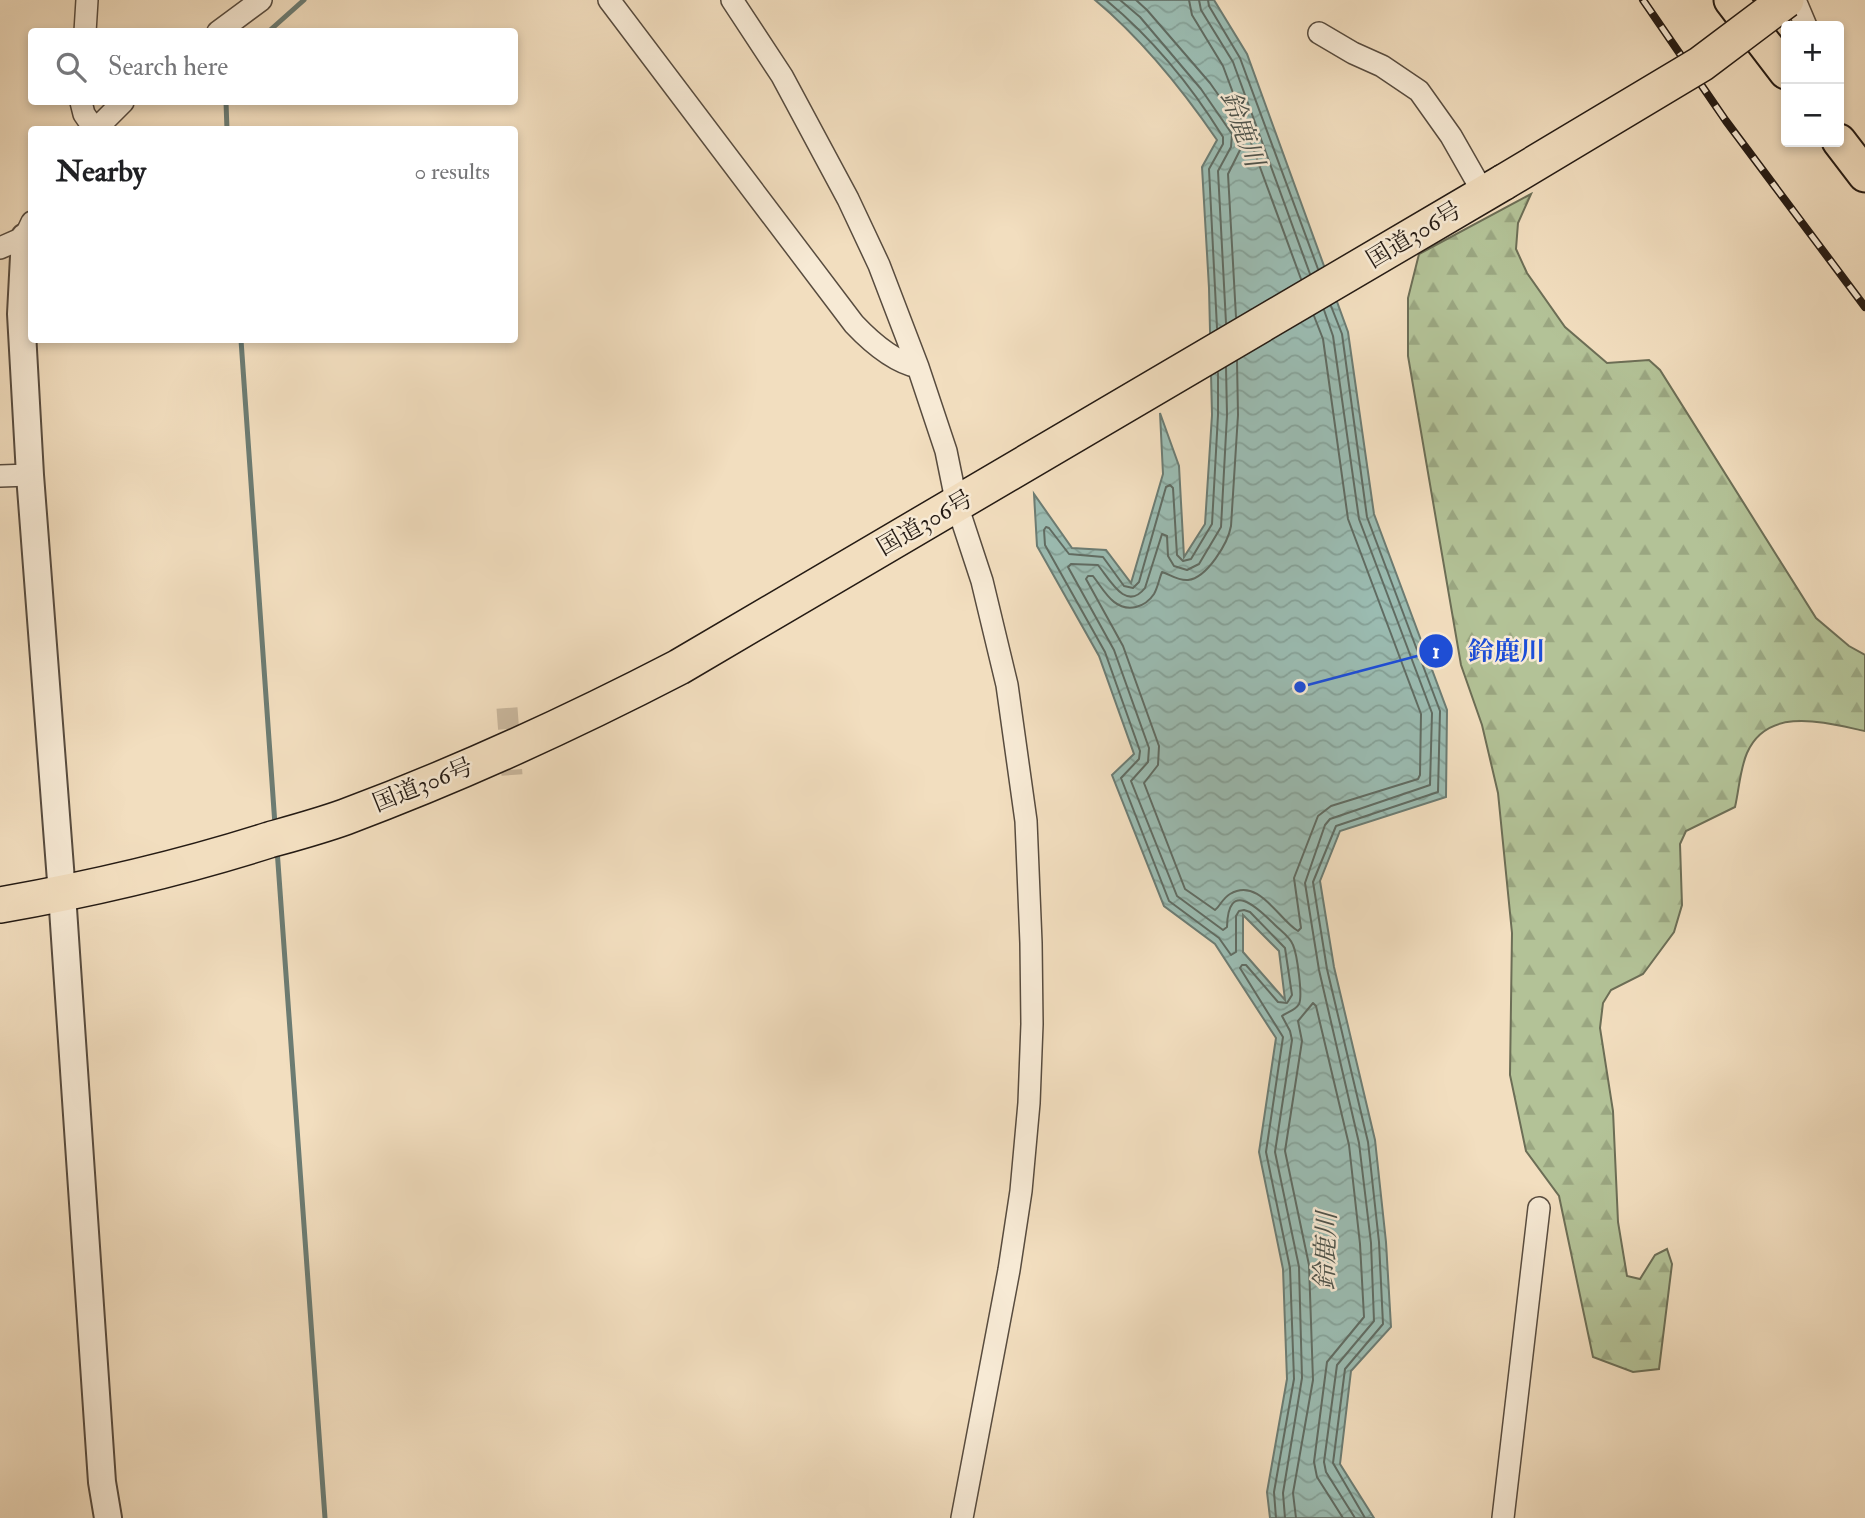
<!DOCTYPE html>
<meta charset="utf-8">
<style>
body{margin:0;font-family:"IM FELL Double Pica","Noto Serif JP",serif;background:#f2f2f2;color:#202124}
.controls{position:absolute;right:21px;top:21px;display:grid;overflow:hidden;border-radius:7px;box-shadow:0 4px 10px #0003}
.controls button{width:63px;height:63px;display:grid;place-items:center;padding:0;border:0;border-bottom:2px solid #e0e0e0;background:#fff;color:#202124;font:35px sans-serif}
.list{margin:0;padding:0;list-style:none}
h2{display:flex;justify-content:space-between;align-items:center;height:91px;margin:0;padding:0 28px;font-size:30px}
h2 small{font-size:23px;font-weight:400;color:#757577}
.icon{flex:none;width:38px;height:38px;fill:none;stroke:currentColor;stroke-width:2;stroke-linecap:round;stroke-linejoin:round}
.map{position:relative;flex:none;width:1865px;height:1518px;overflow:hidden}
.search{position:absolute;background:#fff;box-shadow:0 4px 10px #0003;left:28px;top:28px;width:490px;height:77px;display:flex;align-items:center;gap:18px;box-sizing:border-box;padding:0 24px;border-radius:7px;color:#757577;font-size:26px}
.panel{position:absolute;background:#fff;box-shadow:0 4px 10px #0003;left:28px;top:126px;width:490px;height:217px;border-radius:7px}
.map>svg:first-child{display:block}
.forest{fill:url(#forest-firs);stroke:#6c6e56;stroke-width:2}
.water{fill:url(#water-waves);stroke:#6c7c73;stroke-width:2;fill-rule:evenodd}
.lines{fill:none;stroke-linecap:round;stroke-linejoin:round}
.shore{stroke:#606c63;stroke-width:2}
.stream{stroke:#6c7c73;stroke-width:5}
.minor-tunnel{stroke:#c9b79d;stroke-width:21;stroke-dasharray:21 10;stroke-linecap:butt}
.minor-casing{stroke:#584c3f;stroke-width:24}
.tertiary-casing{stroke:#584c3f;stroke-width:30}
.primary-casing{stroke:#251b14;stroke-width:37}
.trunk-casing{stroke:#251b14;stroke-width:38}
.minor{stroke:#f7ead5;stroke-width:21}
.tertiary{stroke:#f7ead5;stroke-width:26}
.primary{stroke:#f2debf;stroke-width:33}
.trunk{stroke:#f2debf;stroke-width:35}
.rail-casing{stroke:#251b14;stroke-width:8}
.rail{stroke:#f7ead5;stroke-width:5;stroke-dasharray:16;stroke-linecap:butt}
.trunk-bridge-casing{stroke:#251b14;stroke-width:38;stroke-linecap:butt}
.trunk-bridge{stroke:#f2debf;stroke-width:35}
.labels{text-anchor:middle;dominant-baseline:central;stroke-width:5;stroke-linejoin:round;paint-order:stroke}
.street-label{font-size:24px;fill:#251b14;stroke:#f7ead5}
.water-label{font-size:26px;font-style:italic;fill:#4e534b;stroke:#f7ead5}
.leader{fill:none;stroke:#1d4ed8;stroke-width:2.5}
.callout-dot{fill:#1d4ed8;stroke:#f7ead5;stroke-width:2.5}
.mark-label{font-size:21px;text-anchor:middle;font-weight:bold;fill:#fff}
.callout-label{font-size:26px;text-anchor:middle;font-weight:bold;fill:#1d4ed8;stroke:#f7ead5;stroke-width:5;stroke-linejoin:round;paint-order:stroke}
</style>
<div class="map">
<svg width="1865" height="1518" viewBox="0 0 1865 1518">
<defs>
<pattern id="forest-firs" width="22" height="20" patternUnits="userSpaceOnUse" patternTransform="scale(1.75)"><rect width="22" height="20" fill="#b3c297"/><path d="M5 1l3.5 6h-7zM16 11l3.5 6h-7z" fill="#9aa681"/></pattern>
<pattern id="water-waves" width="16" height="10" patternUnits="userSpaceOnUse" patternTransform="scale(1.75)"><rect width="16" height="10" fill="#9bbcb2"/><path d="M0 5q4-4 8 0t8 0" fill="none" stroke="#85a198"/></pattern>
</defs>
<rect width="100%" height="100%" fill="#f2debf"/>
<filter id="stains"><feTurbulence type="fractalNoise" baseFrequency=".00286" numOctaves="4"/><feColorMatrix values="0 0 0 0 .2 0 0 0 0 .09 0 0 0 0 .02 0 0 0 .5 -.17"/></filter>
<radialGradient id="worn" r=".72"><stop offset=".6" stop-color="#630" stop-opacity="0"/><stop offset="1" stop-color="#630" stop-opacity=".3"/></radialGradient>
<!-- forest -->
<path class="forest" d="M1531,194L1518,223L1516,249L1527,273L1565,327L1607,363L1649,360L1660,370L1816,618L1849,646L1865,655V731C1826,723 1768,705 1747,753C1740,769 1739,790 1735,807L1686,831L1680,844L1682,905L1674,932L1643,974L1611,990L1603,1003L1600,1028L1613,1111L1618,1222L1627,1276L1640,1279L1655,1255L1667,1249L1672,1264L1659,1369L1633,1372L1593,1357L1559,1196L1526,1151L1510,1075L1512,933L1498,793L1482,725L1461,665L1408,356V298L1419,254Z"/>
<!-- water -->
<path class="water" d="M1095,0H1214L1247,54L1348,332L1374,514L1447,710L1446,797L1340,831L1320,881L1334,967L1375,1140L1386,1242L1391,1327L1351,1371L1340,1464L1374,1518H1270L1267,1492L1287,1379L1283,1269L1259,1152L1276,1038L1215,944L1164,906L1112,775L1134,754L1099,656L1037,546L1034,494L1072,548L1106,550L1131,583L1163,474L1160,413L1179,466L1184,557L1205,524L1212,415L1209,288L1202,167L1217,140C1182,89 1143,40 1095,0ZM1243,915L1279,951L1285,1000L1243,952Z"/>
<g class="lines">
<!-- shore -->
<path class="shore" d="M1106,0C1152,38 1192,87 1223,137V144L1209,169L1217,328
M1120,0L1140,17L1201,89L1232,134L1231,147L1218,171L1226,323
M1136,0L1147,10L1210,83L1236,120L1240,121L1242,117L1223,66L1192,15L1189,0
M1199,0L1201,10L1233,62L1310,274
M1208,0L1209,6L1240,58L1318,269
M1331,306L1342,334L1367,517L1440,711L1438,792L1336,826L1313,882L1327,969L1368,1142L1379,1242L1383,1324L1345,1369L1333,1463L1365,1518
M1324,310L1333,336L1359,519L1432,713L1430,785L1330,819L1325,825L1305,883L1319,970L1359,1143L1371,1243L1374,1321L1337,1365L1324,1462L1326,1472L1355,1518
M1236,317L1228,174L1246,138L1250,140L1301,279
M1237,361L1238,415L1231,526C1228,543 1207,578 1188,580C1178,581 1171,575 1162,572C1159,579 1158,587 1154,594C1150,600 1144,605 1136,607C1114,612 1104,590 1093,576H1088L1086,579L1123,646L1159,746L1158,765L1144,783L1185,889L1215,910C1220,906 1223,898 1230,894C1259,877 1278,919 1298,931L1301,928L1294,878L1318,816L1331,806L1418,779L1420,775L1421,714L1348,519L1323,339L1314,316
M1226,367L1227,415L1221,527L1199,564L1187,570L1174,566L1168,556L1167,536L1162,534L1145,588C1126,612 1110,580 1098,565L1071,564L1068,567L1114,650L1149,748L1148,762L1131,781L1177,896L1223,930L1227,927C1228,879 1257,907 1275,925C1281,931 1290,937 1293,945C1297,954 1303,996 1299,1004C1295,1011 1287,1012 1282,1016L1290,1031L1292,1040L1275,1152L1299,1267L1302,1378L1283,1493L1285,1518
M1218,373V415L1212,524L1191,559L1183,561L1177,555L1173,488L1170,485L1166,487L1139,582L1133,588L1124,586L1103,557L1069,554L1049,528L1046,527L1044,530L1045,545L1105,652L1140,751L1139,759L1121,778L1169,901L1219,938L1231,955L1236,952V916L1239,911L1244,910L1250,912L1285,948L1292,995L1287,1003L1278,1002L1246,965H1242L1240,968L1283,1037L1266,1152L1290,1268L1294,1379L1274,1492L1276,1518
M1296,1518L1293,1493L1313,1380L1309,1265L1285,1151L1302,1041L1298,1021L1313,1003L1316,1006L1349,1145L1360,1244L1364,1317L1327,1362L1314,1462L1317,1477L1343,1518"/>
<!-- stream -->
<path class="stream" d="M268,32L304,0
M226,102L227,130
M241,340L275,825
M277,849L325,1518"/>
<!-- minor-tunnel -->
<path class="minor-tunnel" d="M507,708L512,775"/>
<defs>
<path id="minor" d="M609,0L854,324C871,342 894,362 918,367
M732,0L782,76L848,199L879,265L918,367L946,451L957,505L982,581L1007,685L1026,821L1031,943L1032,1024L1029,1103L1021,1191L1009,1270L962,1518
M1795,0L1806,26
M85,32L87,0
M218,32L261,0
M1319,33L1353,53L1382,66L1419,91L1451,136L1484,194
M81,102L84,114L95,130
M95,130L123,102
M0,248L25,237L32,222
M0,476L30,475
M1503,1518L1539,1208"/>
<path id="tertiary" d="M25,237L21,314L30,475L62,894L102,1482L108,1518"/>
<path id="primary" d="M1731,0L1786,72
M1839,141L1865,175"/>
<path id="trunk" d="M0,905C91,889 181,868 269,840C294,833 320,826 345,817C460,774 571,723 679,667L1504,182"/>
</defs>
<!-- minor casing -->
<use href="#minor" class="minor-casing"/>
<!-- tertiary casing -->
<use href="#tertiary" class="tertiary-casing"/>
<!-- primary casing -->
<use href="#primary" class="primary-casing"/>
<!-- trunk casing -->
<use href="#trunk" class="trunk-casing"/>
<!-- minor -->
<use href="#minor" class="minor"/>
<!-- tertiary -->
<use href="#tertiary" class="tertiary"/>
<!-- primary -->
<use href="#primary" class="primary"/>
<!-- trunk -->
<use href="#trunk" class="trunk"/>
<defs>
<path id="rail" d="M1643,0L1726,121L1865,307"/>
</defs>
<!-- rail casing -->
<use href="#rail" class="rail-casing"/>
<!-- rail -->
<use href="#rail" class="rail"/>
<defs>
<path id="trunk-bridge" d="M1504,182L1701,64L1786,0"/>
</defs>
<!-- trunk-bridge casing -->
<use href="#trunk-bridge" class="trunk-bridge-casing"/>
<!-- trunk-bridge -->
<use href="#trunk-bridge" class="trunk-bridge"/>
</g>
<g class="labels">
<!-- street labels -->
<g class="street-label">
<text transform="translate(1414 235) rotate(-31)">国道306号</text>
<text transform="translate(925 523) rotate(-30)">国道306号</text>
<text transform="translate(423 785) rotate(-22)">国道306号</text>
</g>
<!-- water labels -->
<g class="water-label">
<text transform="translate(1242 129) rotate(70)">鈴鹿川</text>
<text transform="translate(1326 1251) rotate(-88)">鈴鹿川</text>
</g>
</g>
<!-- callouts -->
<path class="leader" d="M1300 687L1436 651"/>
<g class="callout-dot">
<circle cx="1300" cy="687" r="7"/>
<circle cx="1436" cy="651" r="18"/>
</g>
<g class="mark-label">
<text x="1436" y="658">1</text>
</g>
<g class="callout-label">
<text x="1507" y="660">鈴鹿川</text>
</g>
<rect width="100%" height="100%" filter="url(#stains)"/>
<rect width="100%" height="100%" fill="url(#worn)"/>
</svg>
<div class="controls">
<button>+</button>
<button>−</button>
</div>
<div class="search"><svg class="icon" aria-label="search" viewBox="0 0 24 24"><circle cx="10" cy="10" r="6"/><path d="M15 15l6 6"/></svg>Search here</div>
<section class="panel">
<h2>Nearby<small>0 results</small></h2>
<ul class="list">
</ul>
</section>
</div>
